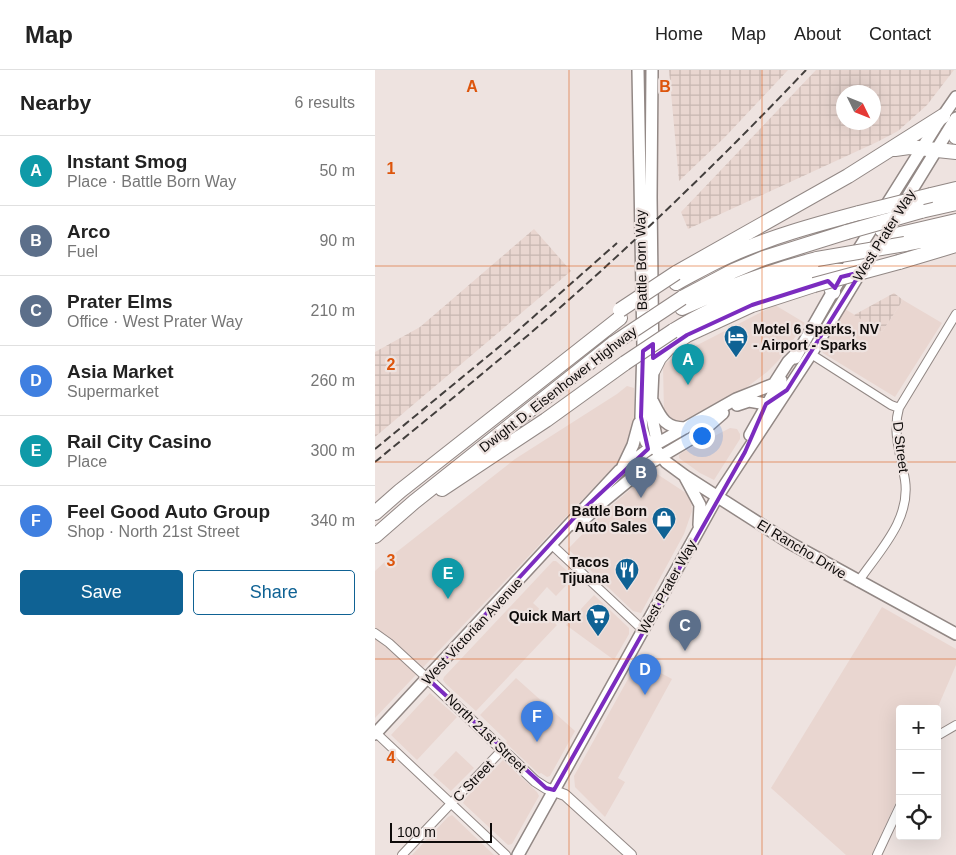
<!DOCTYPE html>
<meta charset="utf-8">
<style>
body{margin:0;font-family:Helvetica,sans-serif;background:#f2f2f2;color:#222}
.controls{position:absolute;right:15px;bottom:15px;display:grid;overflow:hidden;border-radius:5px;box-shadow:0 5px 20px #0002}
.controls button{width:45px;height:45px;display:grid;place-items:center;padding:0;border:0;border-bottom:1px solid #e0e0e0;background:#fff;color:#222;font:25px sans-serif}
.compass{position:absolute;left:461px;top:15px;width:45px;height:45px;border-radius:50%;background:#fff;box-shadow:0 5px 20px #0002;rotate:133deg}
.scale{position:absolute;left:15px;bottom:12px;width:102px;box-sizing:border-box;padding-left:5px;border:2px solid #0e0b0a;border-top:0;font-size:14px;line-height:18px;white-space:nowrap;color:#0e0b0a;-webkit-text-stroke:4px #eee3e0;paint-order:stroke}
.you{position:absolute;left:326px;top:365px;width:18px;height:18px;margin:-12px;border:4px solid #fff;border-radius:50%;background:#1a73e8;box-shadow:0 0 0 8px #1a73e833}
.badge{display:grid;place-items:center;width:32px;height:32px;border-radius:50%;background:#0f6294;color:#fff;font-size:16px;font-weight:700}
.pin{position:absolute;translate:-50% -41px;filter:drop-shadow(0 1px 2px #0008)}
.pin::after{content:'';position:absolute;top:26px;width:18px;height:15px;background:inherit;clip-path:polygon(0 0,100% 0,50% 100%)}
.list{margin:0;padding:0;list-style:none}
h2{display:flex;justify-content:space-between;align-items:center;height:65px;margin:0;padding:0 20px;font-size:21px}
h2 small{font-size:16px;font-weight:400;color:#767676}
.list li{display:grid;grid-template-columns:32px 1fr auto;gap:15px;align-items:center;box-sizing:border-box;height:70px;padding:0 20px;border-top:1px solid #e0e0e0}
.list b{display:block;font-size:19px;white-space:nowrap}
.list p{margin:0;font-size:16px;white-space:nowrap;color:#767676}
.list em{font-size:16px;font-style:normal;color:#767676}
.actions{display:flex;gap:10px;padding:15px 20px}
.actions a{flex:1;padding:11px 0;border:1px solid #0f6294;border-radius:5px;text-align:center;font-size:18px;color:#0f6294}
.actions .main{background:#0f6294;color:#fff}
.icon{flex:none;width:28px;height:28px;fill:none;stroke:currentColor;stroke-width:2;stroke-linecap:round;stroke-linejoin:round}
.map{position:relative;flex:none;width:581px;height:785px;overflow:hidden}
header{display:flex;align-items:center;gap:30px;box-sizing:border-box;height:70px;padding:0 25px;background:#fff;border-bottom:1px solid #e0e0e0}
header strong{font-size:24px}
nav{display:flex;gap:28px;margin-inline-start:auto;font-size:18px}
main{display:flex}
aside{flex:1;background:#fff}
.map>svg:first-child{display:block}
.built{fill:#e9d6d0}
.industrial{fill:url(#industrial-grid);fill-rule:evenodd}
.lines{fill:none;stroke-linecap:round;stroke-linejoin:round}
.minor-casing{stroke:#928885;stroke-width:10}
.tertiary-casing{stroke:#928885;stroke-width:12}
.secondary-casing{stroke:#928885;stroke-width:14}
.motorway-casing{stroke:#928885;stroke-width:16}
.minor{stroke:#fff;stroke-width:8}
.tertiary{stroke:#fff;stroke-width:10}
.secondary{stroke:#fff;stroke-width:11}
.motorway{stroke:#fff;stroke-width:14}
.rail{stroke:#433f3d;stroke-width:2;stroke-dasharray:8 4;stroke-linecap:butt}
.motorway-bridge-casing{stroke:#928885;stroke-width:16;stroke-linecap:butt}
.motorway-bridge{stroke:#fff;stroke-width:14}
.marked{fill:none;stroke:#7b2cbf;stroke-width:4;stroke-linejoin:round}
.grid{fill:none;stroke:#dd550c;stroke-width:1;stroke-opacity:0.55}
.labels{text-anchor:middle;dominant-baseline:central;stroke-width:4.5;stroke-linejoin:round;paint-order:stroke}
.street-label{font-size:14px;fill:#0e0b0a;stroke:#eee3e0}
.poi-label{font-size:14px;font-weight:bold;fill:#0e0b0a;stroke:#eee3e0;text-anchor:end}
.grid-label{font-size:16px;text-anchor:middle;font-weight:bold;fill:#dd550c;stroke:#eee3e0;stroke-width:4.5;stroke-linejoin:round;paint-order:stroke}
</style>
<header>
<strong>Map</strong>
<nav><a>Home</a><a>Map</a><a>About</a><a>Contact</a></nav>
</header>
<main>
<aside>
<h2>Nearby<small>6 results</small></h2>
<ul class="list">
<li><span class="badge" style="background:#0f9aa8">A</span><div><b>Instant Smog</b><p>Place · Battle Born Way</p></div><em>50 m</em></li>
<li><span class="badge" style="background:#5c6f8a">B</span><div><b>Arco</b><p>Fuel</p></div><em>90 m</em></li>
<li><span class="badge" style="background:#5c6f8a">C</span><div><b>Prater Elms</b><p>Office · West Prater Way</p></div><em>210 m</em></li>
<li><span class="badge" style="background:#3f7fe0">D</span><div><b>Asia Market</b><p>Supermarket</p></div><em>260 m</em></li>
<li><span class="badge" style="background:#0f9aa8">E</span><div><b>Rail City Casino</b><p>Place</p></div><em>300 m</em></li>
<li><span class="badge" style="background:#3f7fe0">F</span><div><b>Feel Good Auto Group</b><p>Shop · North 21st Street</p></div><em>340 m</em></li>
</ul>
<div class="actions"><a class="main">Save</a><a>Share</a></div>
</aside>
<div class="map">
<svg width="581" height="785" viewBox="0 0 581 785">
<defs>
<pattern id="industrial-grid" width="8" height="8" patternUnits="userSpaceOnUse" patternTransform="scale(1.25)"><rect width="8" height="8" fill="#e9d6d0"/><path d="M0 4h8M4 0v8" fill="none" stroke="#c7b6b1"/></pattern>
</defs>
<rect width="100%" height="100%" fill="#eee3e0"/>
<!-- built -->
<path class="built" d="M528,230L567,253L520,327L448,283L446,279L470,239L507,262Z
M400,235L430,253L404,290L392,302L372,317L305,352L297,351L289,343L288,295L301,286Z
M252,316L259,318V352L257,363L249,384L244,391L0,648V501L14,488L140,389L242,324Z
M355,358L362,359L365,364V369L339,410L325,403L304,388V385L308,382Z
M279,402L311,423L316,431L317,441L309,464L266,543L258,541L193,479L228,443L266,410Z
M178,491H181L199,507L181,526L172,517L158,533L182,555L101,641L71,614L68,610L69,607Z
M219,525L254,558V564L239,590L191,555Z
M507,537L581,579V595L562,639H525V723L497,785H471L396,718Z
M263,591L297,609L243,708L250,712L230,747L200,717L199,706Z
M141,608L200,661L175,706L172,707L166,703L164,704L131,673L132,671L105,645Z
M55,623L82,647L42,690L16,665Z
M81,681L99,698L76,721L58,705Z
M128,690L162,722L164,726L137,774L133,775L88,733L90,729Z
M77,745L78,746L119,785H37L73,747Z"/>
<!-- industrial -->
<path class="industrial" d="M294,0H413L350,67L304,111Z
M441,0H579L552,35L523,61L502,72L313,159L306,142ZM498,22V52H468V22Z
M159,159L196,201L0,367V282L45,257Z
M519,223L528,230L507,262L479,245Z"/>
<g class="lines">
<defs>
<path id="minor" d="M436,284L516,335L524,338
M177,475L268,560
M483,512C504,481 536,450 530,410C526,386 517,362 524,338L581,244
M0,563L14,573L52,608
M0,662L131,785
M562,666L581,655
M27,785L127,680
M502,785L525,736"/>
<path id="tertiary" d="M52,608L160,711L171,718L190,725L256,785"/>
<path id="secondary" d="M263,0L268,276L266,347L267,359L271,372L278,376L291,392L310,406L415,473L581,564
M277,0L276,127L278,300L276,343L281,366L278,376
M527,136L581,48
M420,288L465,209L561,56L581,27
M278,332C286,348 290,358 310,358
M362,335L374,331L391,334L396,331
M375,365L406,310
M248,396L258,375L264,353
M310,407L325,435L324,455
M200,455L205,453L230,430L275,393L324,364L348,343
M0,664L244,401L278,376L361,329L399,314L413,292L423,282
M143,785L342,427L436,284L488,198"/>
<path id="motorway" d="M581,53V67
M520,79L534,77L581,82
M556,125L581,119
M546,141L581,133
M505,146L507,160L516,165H521L581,151
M530,174L581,164
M524,192L581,175
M301,203L473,106L568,46
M444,206L452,209L458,222
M301,213C318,204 335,194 353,186C395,167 439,155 484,143
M307,228L358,201L389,188L472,162
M307,238C351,218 395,201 442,189
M298,261C332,240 369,225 407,212C417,209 426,205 436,202C458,196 471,208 492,193
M278,300L284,288L293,278L312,265L377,235L439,215
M67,419L171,350L250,293
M0,443L25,421L245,248
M0,466L39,432L239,273"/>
</defs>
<!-- minor casing -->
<use href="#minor" class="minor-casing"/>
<!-- tertiary casing -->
<use href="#tertiary" class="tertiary-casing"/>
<!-- secondary casing -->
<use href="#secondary" class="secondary-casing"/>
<!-- motorway casing -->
<use href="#motorway" class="motorway-casing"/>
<!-- minor -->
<use href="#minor" class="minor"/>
<!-- tertiary -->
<use href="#tertiary" class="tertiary"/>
<!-- secondary -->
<use href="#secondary" class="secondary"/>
<!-- motorway -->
<use href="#motorway" class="motorway"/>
<!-- rail -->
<path class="rail" d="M0,379L130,272L242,173
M0,392C69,335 139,279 206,219C284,149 359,76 431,0"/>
<defs>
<path id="motorway-bridge" d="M484,143L556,125
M472,162L546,141
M442,189L530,174
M439,215L524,192
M245,240L301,203
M239,273L307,228
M250,293L298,261"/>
</defs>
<!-- motorway-bridge casing -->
<use href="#motorway-bridge" class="motorway-bridge-casing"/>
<!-- motorway-bridge -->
<use href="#motorway-bridge" class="motorway-bridge"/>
</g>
<!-- marked area -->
<path class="marked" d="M486,202L412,320L391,334L370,382L179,720L171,718L52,608L199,448L273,379L266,347L268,281L278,274V288L312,265L377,235L453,211L460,218L466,207Z"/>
<!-- grid -->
<path class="grid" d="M194,0V785M387,0V785M0,196H581M0,392H581M0,589H581"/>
<!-- icons -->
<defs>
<symbol id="hotel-pin" viewBox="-11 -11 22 30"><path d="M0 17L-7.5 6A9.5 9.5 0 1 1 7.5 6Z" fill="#0f6294" stroke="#eee3e0"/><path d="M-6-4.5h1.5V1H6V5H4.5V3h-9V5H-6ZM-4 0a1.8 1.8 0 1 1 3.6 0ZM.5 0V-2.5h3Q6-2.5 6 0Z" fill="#fff"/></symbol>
<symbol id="shop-pin" viewBox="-11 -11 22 30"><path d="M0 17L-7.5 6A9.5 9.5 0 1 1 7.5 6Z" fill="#0f6294" stroke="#eee3e0"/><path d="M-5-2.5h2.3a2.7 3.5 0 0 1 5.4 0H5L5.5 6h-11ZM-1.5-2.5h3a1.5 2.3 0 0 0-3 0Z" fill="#fff"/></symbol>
<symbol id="restaurant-pin" viewBox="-11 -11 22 30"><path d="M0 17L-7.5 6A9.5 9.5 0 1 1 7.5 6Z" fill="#0f6294" stroke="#eee3e0"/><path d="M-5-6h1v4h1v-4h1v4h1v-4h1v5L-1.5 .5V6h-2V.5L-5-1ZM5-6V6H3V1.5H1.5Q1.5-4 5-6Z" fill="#fff"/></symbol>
<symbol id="supermarket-pin" viewBox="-11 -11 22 30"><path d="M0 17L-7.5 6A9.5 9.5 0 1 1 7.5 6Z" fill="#0f6294" stroke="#eee3e0"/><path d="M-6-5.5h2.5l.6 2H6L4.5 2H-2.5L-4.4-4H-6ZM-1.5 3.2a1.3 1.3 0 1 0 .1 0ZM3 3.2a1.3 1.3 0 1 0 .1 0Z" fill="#fff"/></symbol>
</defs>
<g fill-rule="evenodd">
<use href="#hotel-pin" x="347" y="253" width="28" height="38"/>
<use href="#shop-pin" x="275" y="435" width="28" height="38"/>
<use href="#restaurant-pin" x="238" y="486" width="28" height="38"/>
<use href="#supermarket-pin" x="209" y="532" width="28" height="38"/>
</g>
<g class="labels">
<!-- street labels -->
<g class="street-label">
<text transform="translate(509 165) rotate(-58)">West Prater Way</text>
<text transform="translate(266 190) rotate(-91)">Battle Born Way</text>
<text transform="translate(183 319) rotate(-38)">Dwight D. Eisenhower Highway</text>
<text transform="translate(526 377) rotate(83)">D Street</text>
<text transform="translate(427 479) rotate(31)">El Rancho Drive</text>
<text transform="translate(292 517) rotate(-61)">West Prater Way</text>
<text transform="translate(97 561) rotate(-47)">West Victorian Avenue</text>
<text transform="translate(111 663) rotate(44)">North 21st Street</text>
<text transform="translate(98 711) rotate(-46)">C Street</text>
</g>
<!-- poi labels -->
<g class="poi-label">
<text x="378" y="259" text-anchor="start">Motel 6 Sparks, NV<tspan x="378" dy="16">- Airport - Sparks</tspan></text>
<text x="272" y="441">Battle Born<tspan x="272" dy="16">Auto Sales</tspan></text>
<text x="234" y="492">Tacos<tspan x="234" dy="16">Tijuana</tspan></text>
<text x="206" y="546">Quick Mart</text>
</g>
</g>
<g class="grid-label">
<text x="97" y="22">A</text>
<text x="290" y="22">B</text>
<text x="16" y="104">1</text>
<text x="16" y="300">2</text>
<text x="16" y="496">3</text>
<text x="16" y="693">4</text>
</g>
</svg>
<div class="controls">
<button>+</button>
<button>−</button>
<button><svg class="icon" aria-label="locate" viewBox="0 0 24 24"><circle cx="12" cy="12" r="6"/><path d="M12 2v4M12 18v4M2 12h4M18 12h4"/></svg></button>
</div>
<svg class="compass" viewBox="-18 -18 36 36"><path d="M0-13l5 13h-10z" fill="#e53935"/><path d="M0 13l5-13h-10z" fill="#767676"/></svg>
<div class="scale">100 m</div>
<div class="you"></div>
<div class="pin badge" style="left:313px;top:315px;background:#0f9aa8">A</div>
<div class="pin badge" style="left:266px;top:428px;background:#5c6f8a">B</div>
<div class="pin badge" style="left:310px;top:581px;background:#5c6f8a">C</div>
<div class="pin badge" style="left:270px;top:625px;background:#3f7fe0">D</div>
<div class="pin badge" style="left:73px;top:529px;background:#0f9aa8">E</div>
<div class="pin badge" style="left:162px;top:672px;background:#3f7fe0">F</div>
</div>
</main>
